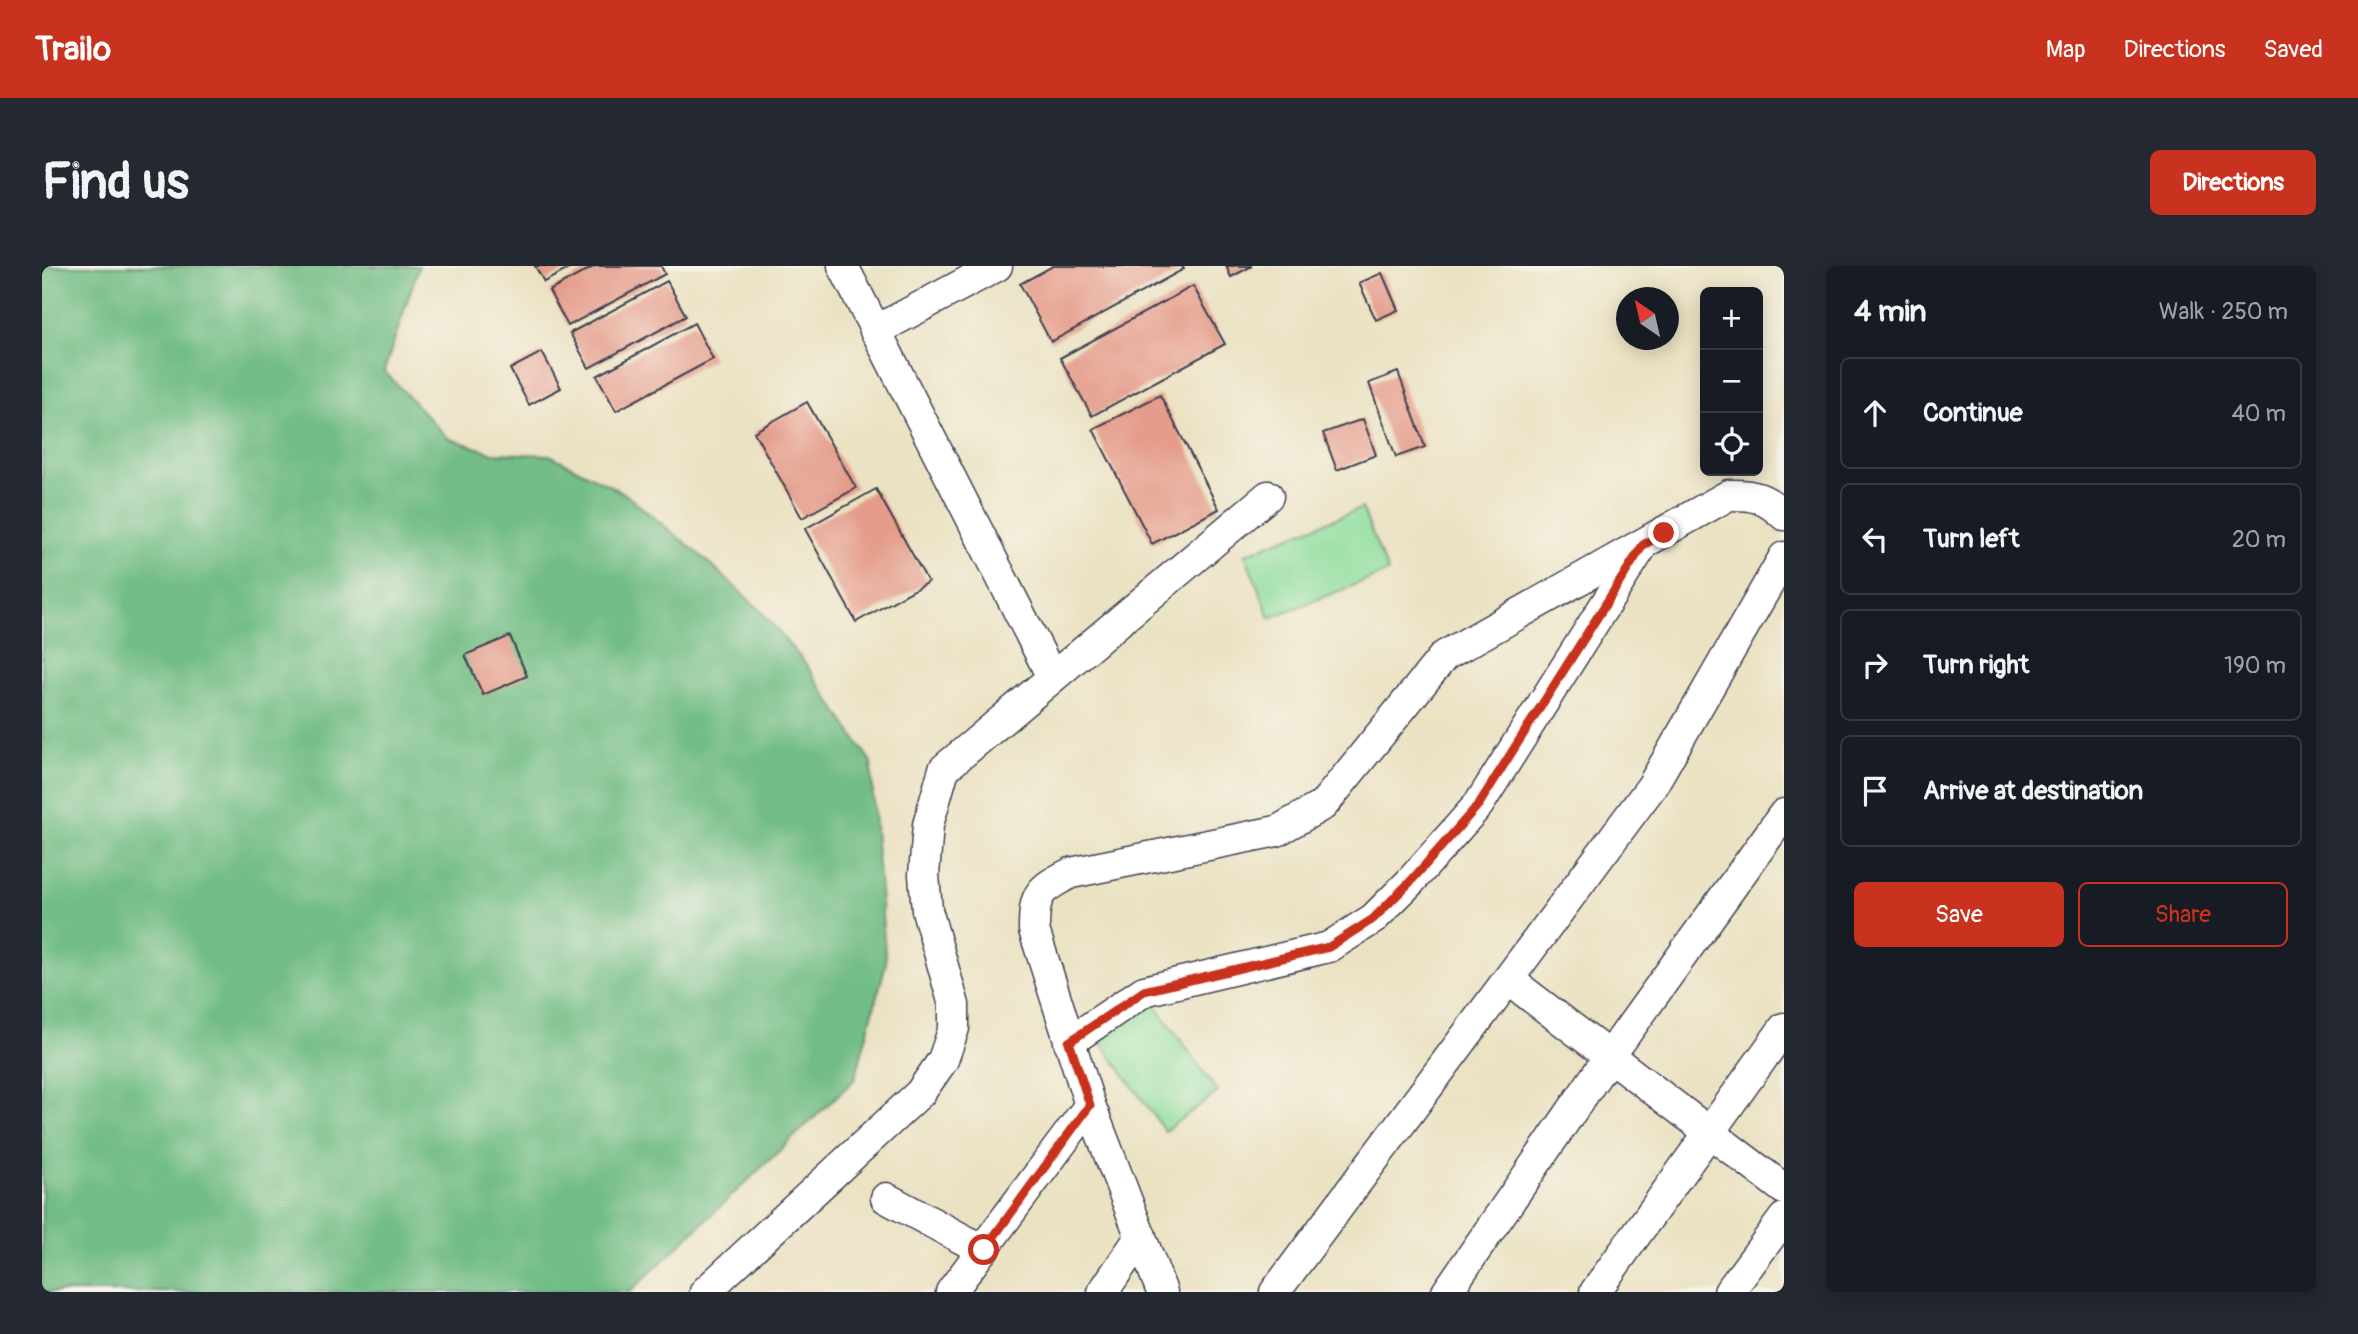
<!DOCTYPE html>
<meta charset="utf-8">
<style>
body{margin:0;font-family:Pangolin,sans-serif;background:#242831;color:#f1f3f6}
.controls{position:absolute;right:21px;top:21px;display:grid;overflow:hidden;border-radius:10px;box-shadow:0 4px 18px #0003}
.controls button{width:63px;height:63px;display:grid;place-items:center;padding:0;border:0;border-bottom:2px solid #363941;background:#171b24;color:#f1f3f6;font:35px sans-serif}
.compass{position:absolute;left:1574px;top:21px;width:63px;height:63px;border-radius:50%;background:#171b24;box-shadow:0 4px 18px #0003;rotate:326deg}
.stop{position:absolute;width:21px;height:21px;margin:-16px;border:5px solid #c8321e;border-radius:50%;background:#fff}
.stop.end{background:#c8321e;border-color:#fff;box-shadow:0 2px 7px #0008}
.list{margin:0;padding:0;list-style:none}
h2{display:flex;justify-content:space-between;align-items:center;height:91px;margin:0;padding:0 28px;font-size:30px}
h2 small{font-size:23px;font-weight:400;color:#9ea1a6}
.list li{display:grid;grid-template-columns:46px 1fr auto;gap:21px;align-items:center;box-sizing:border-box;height:112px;margin:0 14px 14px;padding:0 14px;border:2px solid #363941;border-radius:10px}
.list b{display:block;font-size:26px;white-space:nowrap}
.list em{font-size:23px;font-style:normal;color:#9ea1a6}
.actions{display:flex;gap:14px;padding:21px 28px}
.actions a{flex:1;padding:16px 0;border:2px solid #c8321e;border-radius:10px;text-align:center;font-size:24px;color:#c8321e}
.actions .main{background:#c8321e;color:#fff}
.icon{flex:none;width:38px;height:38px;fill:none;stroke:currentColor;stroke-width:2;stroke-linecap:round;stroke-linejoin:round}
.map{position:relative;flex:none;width:1742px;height:1026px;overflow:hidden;border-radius:10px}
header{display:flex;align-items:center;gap:42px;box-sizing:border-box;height:98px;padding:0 35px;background:#c8321e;color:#fff}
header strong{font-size:33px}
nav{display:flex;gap:38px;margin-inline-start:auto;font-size:24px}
.intro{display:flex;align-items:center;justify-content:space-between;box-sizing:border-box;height:168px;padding:0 42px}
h1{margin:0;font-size:49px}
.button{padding:18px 32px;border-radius:10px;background:#c8321e;color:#fff;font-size:24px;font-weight:700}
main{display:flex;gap:42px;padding:0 42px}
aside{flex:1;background:#171b24;border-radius:10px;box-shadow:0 4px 18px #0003}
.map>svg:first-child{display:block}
.green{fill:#8ede9e;stroke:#58806c;stroke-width:2}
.forest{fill:#72bd85;stroke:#4a7060;stroke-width:2}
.building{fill:#e59c8b}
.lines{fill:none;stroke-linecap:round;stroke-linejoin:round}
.minor-casing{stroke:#403f4f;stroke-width:33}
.minor{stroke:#fff;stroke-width:30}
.route{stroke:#c8321e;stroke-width:9}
</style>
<header>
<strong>Trailo</strong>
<nav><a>Map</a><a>Directions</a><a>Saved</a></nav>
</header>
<div class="intro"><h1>Find us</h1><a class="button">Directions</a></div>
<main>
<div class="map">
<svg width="1742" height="1026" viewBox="0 0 1742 1026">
<rect width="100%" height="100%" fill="#f7f3e8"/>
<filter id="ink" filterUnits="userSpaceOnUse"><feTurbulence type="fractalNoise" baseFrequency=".0143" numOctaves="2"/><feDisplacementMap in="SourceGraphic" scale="14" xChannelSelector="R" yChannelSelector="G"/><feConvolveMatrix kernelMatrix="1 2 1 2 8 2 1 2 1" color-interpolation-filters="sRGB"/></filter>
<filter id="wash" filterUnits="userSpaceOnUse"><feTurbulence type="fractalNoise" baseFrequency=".00686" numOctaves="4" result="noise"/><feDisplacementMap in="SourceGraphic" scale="28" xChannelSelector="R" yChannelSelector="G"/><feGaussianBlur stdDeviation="1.57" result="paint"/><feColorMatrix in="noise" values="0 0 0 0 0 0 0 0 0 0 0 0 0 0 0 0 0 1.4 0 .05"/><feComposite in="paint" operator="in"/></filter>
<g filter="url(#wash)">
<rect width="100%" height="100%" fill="#ebe2c3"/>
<!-- green -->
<path class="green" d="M1320,242L1346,306L1228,352L1203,288Z
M1111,736L1176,826L1123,865L1058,775Z"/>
<!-- forest -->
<path class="forest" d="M0,0H377L342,105L406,172L451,187L508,189L582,227L657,288L717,343L763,397L829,496L834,577L844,697L813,813L588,1026H0Z"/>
<g id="blocks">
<!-- building -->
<path class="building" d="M493,0H532L502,16Z
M553,0H619L623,8L526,60L507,25Z
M1011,0H1140L1142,3L1009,76L978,18Z
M1184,0H1210L1189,11Z
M1340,7L1356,44L1334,54L1317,17Z
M625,15L644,50L547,102L528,67Z
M1151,20L1183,78L1050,150L1018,92Z
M652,57L671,93L574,145L555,110Z
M500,86L519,122L487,139L468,103Z
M1356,106L1383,181L1354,191L1327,117Z
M1118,129L1177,243L1110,278L1051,163Z
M765,136L814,222L760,252L712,166Z
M1321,153L1334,189L1295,204L1281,167Z
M834,223L886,316L814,356L763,263Z
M468,370L485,410L441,429L423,389Z"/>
</g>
</g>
<g filter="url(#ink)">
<use href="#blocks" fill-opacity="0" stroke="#403f4f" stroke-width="2"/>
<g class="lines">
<defs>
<path id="minor" d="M801,0L1010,411
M833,65L955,0
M1467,714L1742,923
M1027,776L1102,725L1287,681L1331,653L1368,616L1437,538L1599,282
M844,932L941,984
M663,1026L878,827L901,794L912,762V739L885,644L882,609L886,559L902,503L1226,230
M909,1026L1048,839
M1061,1026L1099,970
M1120,1026L1048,839L992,664C992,627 997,623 1029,607L1235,565L1281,539L1402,390L1687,229C1712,228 1723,232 1742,249
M1233,1026L1610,520L1742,291
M1405,1026L1567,791L1742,548
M1553,1026L1742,762
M1687,1026L1742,952"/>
</defs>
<!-- minor casing -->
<use href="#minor" class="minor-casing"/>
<!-- minor -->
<use href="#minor" class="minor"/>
</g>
</g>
<g class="lines" filter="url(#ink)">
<!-- route -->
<path class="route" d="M942,984L1048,839L1027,776L1102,725L1287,681L1331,653L1368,616L1437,538L1601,279L1622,267"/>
</g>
</svg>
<div class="controls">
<button>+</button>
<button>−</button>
<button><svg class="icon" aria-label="locate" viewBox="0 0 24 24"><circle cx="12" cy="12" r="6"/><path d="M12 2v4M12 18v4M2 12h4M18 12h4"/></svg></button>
</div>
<svg class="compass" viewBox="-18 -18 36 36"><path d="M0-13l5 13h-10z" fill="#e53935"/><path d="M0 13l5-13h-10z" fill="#9ea1a6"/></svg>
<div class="stop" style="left:942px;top:984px"></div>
<div class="stop end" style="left:1622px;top:267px"></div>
</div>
<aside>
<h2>4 min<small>Walk · 250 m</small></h2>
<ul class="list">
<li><svg class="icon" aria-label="ahead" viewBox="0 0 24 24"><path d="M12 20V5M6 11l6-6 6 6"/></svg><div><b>Continue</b></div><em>40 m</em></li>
<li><svg class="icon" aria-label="left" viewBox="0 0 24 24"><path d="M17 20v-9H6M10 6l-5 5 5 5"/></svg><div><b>Turn left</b></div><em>20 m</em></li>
<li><svg class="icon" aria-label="right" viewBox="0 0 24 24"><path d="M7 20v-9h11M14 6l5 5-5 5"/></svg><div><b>Turn right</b></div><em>190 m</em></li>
<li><svg class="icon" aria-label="arrive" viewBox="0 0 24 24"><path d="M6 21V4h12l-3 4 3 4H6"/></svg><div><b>Arrive at destination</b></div></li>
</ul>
<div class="actions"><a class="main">Save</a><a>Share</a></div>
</aside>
</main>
